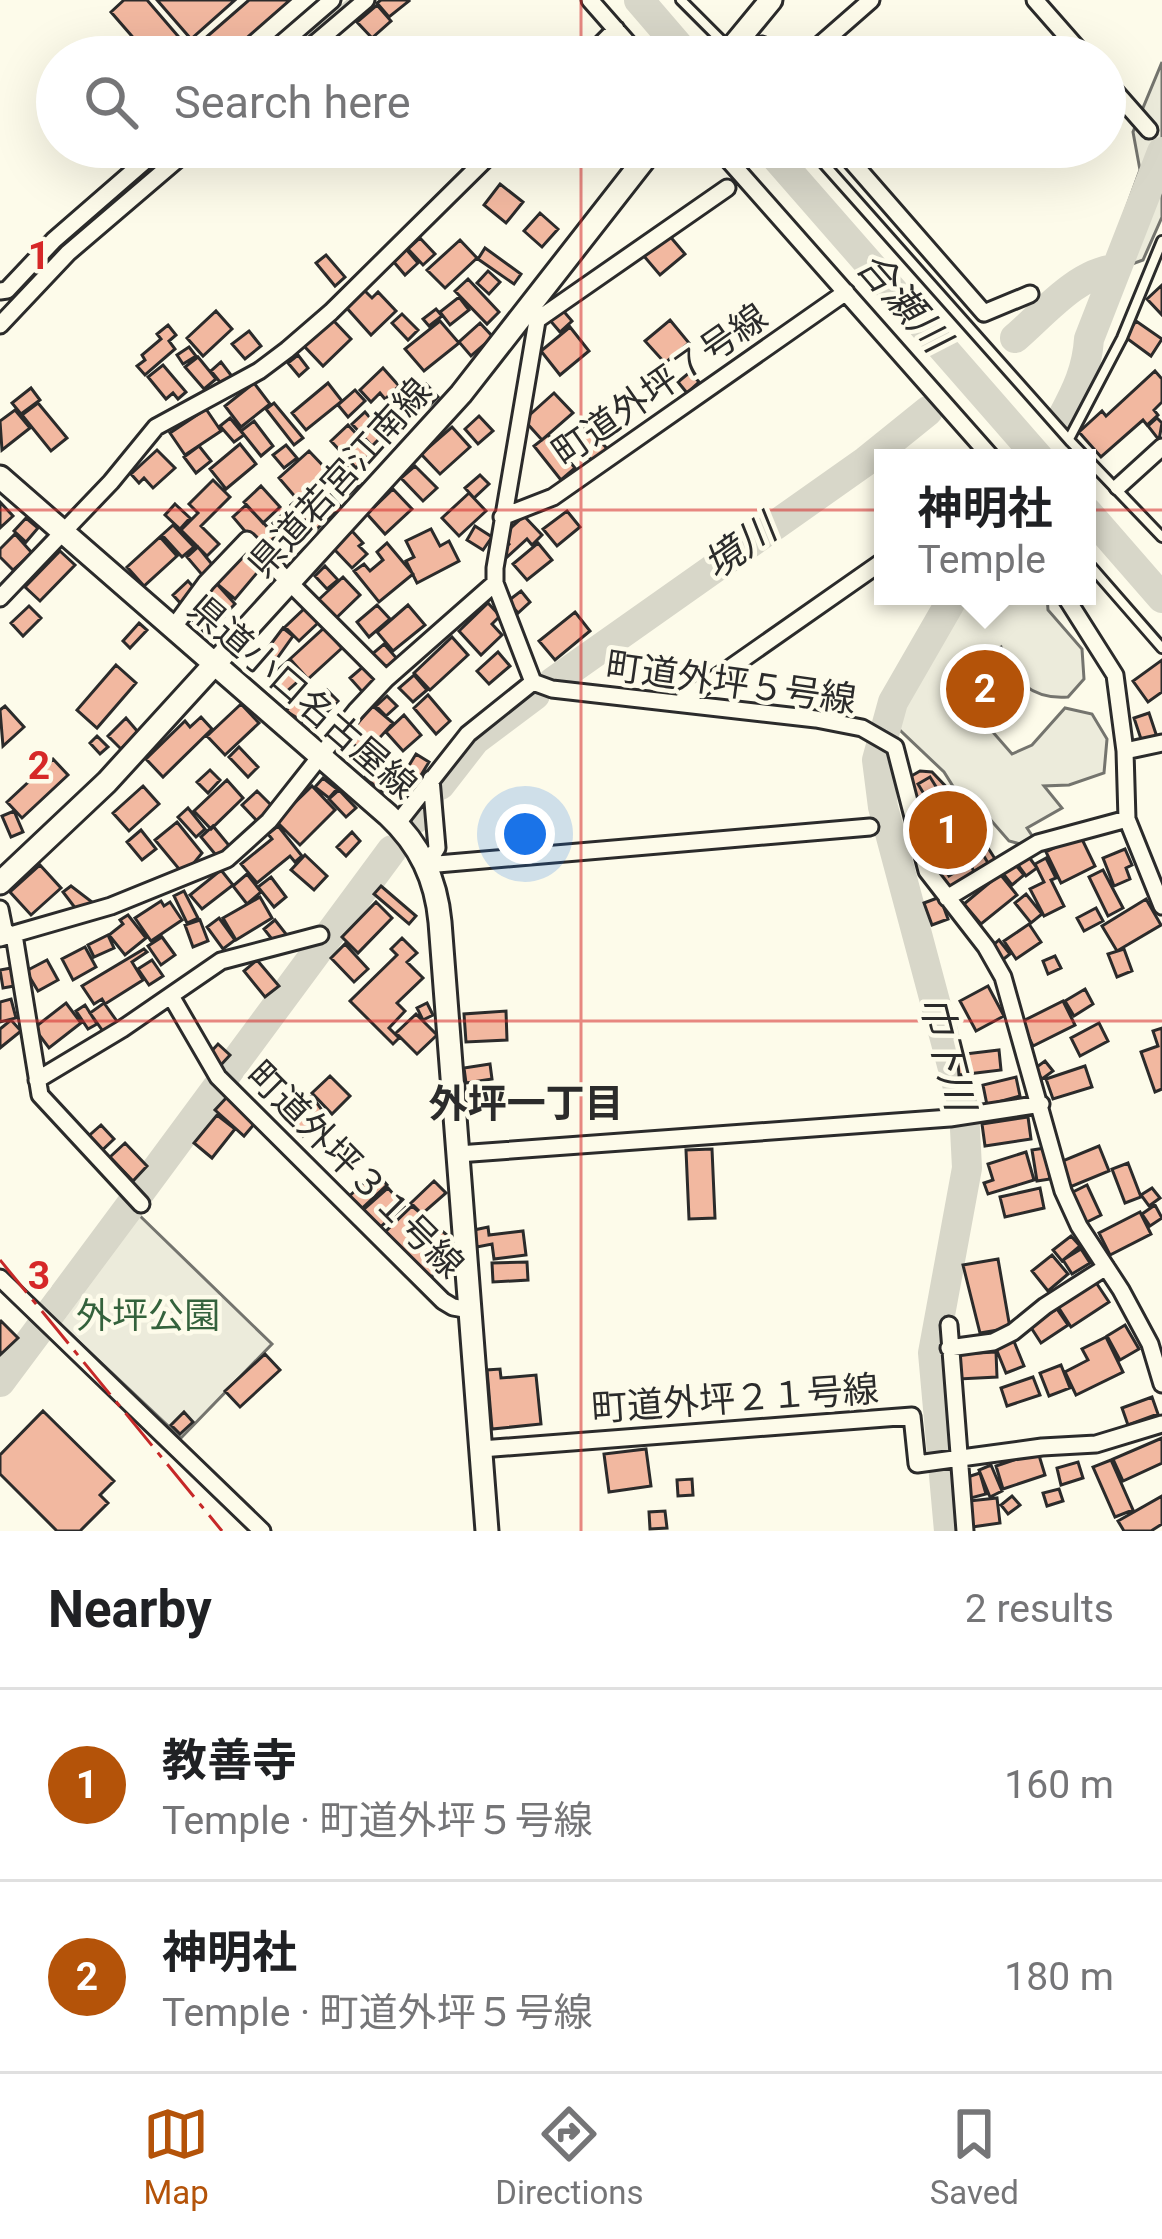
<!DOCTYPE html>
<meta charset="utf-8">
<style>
body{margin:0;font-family:Roboto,"Noto Sans JP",sans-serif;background:#f2f2f2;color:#202124}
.you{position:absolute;left:525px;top:834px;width:42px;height:42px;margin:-30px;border:9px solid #fff;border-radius:50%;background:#1a73e8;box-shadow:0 0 0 18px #1a73e833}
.badge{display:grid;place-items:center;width:78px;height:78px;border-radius:50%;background:#b45309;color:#fff;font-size:39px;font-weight:700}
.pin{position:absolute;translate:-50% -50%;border:6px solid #fff;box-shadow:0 3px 12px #0006}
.popup{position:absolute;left:874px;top:449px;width:222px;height:156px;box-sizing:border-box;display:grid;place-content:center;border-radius:0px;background:#fff;filter:drop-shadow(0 3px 9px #0005);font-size:39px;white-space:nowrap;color:#757577}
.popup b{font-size:45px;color:#202124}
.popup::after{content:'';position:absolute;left:50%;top:100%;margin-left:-24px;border:24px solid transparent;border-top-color:#fff}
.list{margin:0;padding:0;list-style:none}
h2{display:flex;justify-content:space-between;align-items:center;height:156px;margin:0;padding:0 48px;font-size:51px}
h2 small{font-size:39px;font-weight:400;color:#757577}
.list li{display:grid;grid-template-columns:78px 1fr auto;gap:36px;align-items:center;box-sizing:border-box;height:192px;padding:0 48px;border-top:3px solid #e0e0e0}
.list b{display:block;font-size:45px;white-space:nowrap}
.list p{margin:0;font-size:39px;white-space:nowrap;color:#757577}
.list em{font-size:39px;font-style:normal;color:#757577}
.icon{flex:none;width:66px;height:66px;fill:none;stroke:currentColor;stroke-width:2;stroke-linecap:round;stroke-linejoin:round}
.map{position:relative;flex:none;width:1162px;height:1531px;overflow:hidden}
.search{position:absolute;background:#fff;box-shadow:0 12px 48px #0002;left:36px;right:36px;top:36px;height:132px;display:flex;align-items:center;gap:30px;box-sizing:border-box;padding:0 42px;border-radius:66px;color:#757577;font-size:45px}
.sheet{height:540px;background:#fff}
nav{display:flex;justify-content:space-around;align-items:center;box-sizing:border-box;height:168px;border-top:3px solid #e0e0e0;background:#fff;font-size:33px;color:#757577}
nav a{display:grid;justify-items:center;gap:6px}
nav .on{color:#b45309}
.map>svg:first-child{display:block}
.green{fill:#ecebdb;stroke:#74746e;stroke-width:3}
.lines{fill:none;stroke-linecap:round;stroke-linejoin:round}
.stream{stroke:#d8d7c9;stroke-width:4.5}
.river{stroke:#d8d7c9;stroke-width:30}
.building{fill:#f2b8a0;stroke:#2b2b2b;stroke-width:3}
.service-casing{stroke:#2b2b2b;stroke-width:14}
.minor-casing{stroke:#2b2b2b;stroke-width:21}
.secondary-casing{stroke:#2b2b2b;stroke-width:27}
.service{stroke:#fdfbea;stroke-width:8}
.minor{stroke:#fdfbea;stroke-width:15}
.secondary{stroke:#fdfbea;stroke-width:21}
.power{stroke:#c62828;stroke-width:3;stroke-dasharray:42 9 6 9;stroke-linecap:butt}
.grid{fill:none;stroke:#d62828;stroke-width:3;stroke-opacity:0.55}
.labels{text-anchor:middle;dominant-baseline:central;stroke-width:9;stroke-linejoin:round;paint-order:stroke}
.street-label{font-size:36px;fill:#2b2b2b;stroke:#fdfbea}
.park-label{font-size:36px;fill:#34623c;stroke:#fdfbea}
.water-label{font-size:39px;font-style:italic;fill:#2b2b2b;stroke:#fdfbea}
.neighbourhood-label{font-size:39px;font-weight:bold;fill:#2b2b2b;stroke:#fdfbea}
.grid-label{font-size:39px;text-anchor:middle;font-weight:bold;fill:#d62828;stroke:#fdfbea;stroke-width:9;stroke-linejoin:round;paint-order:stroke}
</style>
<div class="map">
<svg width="1162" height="1531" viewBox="0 0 1162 1531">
<rect width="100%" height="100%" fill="#fdfbea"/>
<!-- green -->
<path class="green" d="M1162,62V217L1143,260L1102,275L1140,170L1133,132Z
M944,596H1047L1048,610L1082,649L1084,679L1068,697C1032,700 1010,679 1001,647L958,673L957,689L991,715V730L1012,754L1032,745L1065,708L1092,714L1107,739L1104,773L1069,785L1044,786L1062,808L1027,828L1035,840L1024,845L1009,841L982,810L961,799L944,772L884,715C894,674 919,631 944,596Z
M139,1215L272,1344L181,1438L59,1323Z"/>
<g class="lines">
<!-- stream -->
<path class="stream" d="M282,57L350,0
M150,166L173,147
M10,296L18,293L48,258"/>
<!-- river -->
<path class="river" d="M639,0L688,57
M767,147L1039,458
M1015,338C1043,314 1077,273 1115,269
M1063,416C1077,390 1087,369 1089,339L1162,152
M1087,512L1162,598
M553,682L866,461L928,411
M440,785L475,740L535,695
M415,819L429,799
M225,1076L392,850
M137,1196L219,1085
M49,1315L133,1202
M0,1382L41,1327
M949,1531L933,1353L967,1168L964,1110L883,807L877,760L893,702L954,596"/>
</g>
<!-- building -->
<path class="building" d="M124,0H147L196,57H150L111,12Z
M157,0H235L191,39Z
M249,0H290L225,57H204L195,47Z
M381,0H408L409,1L389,17L377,3Z
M377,5L391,21L372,38L357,22Z
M500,184L523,202L506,223L484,205Z
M540,213L558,229L542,247L524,231Z
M668,234L685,254L660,275L643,255Z
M420,238L435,254L423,265L408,249Z
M460,240L477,258L445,288L427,270Z
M485,248L521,274L514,284L478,259Z
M406,249L418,263L405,275L393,261Z
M326,255L345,277L335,286L316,263Z
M488,271L500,282L489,294L477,283Z
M468,279L499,312L487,324L455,291Z
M1162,285V315L1147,299Z
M363,289L372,298L378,292L396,311L371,335L345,306Z
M459,297L469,310L450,325L440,312Z
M560,307L572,321L560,332L548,318Z
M436,309L442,316L429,326L423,319Z
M216,311L232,329L203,356L187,338Z
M402,314L418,330L408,340L392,323Z
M332,319L351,339L323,366L304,346Z
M670,320L689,343L665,363L645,341Z
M440,321L459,343L424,371L405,349Z
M1136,321L1162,339L1151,356L1125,337Z
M480,323L493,337L471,356L459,342Z
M168,325L176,335L169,341L175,349L145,375L137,366L145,360L142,355L161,339L157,334Z
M570,327L589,351L560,375L541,351Z
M249,331L261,346L245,359L232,344Z
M189,347L196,356L183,364L177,355Z
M298,355L308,368L299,376L288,363Z
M198,357L216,379L204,389L185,367Z
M221,362L234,379L224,387L211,371Z
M163,365L186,392L178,399L173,393L166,399L148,377Z
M383,368L399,386L385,399L380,393L371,402L360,390Z
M1155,371L1162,379V402L1154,410L1158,415L1147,425L1143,420L1101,457L1079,432L1102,411L1106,416Z
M690,372L699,382L687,393L678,382Z
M254,383L270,404L241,427L225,406Z
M328,383L342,401L306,430L292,413Z
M426,384L438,397L428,407L416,393Z
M31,388L40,400L21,414L12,403Z
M355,390L365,401L348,417L338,405Z
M554,393L573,413L542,440L524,420Z
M38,403L67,438L51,451L22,415Z
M274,403L303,438L294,445L266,409Z
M206,409L221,431L185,455L170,433Z
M15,410L30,428L2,450L0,421Z
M365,412L384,434L372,446L352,424Z
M479,416L493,431L478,444L465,429Z
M230,418L244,435L234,442L220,426Z
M1157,418L1162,423L1159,440L1148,426Z
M254,421L273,446L261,456L241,431Z
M587,424L608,450L593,462L572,436Z
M348,425L373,452L356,468L331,441Z
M452,427L470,447L440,474L421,454Z
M548,435L575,468L561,480L534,446Z
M240,444L256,464L226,489L210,469Z
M286,445L297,458L284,468L273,455Z
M199,446L211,461L196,473L184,457Z
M157,450L175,468L153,488L144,478L139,483L131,474Z
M309,451L328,471L297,499L279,478Z
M346,466L361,483L348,495L333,478Z
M415,466L437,488L423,501L401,478Z
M480,475L489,484L474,498L465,488Z
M213,480L230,497L201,526L219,544L207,556L181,530L198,513L189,504Z
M261,486L280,507L263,523L244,502Z
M393,489L412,509L385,534L367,514Z
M469,493L486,511L459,536L442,518Z
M304,494L327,519L315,531L291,505Z
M330,495L341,507L330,518L318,506Z
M0,502L13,516L0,528Z
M175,504L190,518L180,529L165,515Z
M246,505L276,536L261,550L233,517Z
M286,511L303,529L290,541L273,523Z
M567,511L580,527L557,546L543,529Z
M524,516L542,535L532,545L527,539L506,558L500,552L509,544L502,536Z
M26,518L38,528L26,542L14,531Z
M173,525L194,547L182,557L162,535Z
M475,526L492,537L483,550L467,540Z
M431,529L440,546L449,541L459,561L417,583L406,561L414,557L406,541Z
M352,531L363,543L359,546L367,554L352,568L334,549Z
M15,534L32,553L13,570L0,557V549Z
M160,537L177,556L144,586L127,567Z
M387,543L413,574L379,602L354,571L364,564L370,571L383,560L377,552Z
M538,543L552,560L527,580L513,564Z
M198,547L215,568L204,577L187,557Z
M60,551L75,565L40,601L25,587Z
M243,552L261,568L235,599L216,583Z
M325,566L338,580L327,589L315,576Z
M343,577L360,595L332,622L315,603Z
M188,581L198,592L183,606L173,595Z
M216,583L235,604L225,614L205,593Z
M521,591L530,602L518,613L508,601Z
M206,597L224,617L206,634L188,615Z
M488,603L500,616L492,624L502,635L481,655L459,631Z
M377,605L390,619L369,637L357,622Z
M408,605L425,625L393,651L377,632Z
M29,606L41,618L23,636L11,623Z
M305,608L318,623L299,641L285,627Z
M575,612L590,631L555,660L539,641Z
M139,623L147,630L130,648L123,641Z
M283,628L293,636L276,660L265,652Z
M324,628L342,648L308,679L290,659Z
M452,637L468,655L430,690L414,673Z
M384,644L399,661L385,673L371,655Z
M498,652L510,666L489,684L477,671Z
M289,660L304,676L286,692L272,675Z
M1162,660V692L1148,702L1133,681Z
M116,665L136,683L97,728L77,710Z
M365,665L381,683L366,696L350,678Z
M977,671L983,676L989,671L1002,683L996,688L1007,699L998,708L987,697L983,702L971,690L976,685L970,679Z
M414,675L427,690L413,702L399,688Z
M327,690L338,701L319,720L308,710Z
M428,695L450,721L436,734L414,708Z
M387,696L397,706L386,716L376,706Z
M1011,699L1023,709L1008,724L997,714Z
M293,702L308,712L302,721L286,711Z
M241,704L259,723L225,755L207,736Z
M5,706L24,727L3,746L0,710Z
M373,706L393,723L365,754L345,737Z
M1149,713L1157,737L1142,742L1134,718Z
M404,715L421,735L403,751L386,732Z
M201,717L212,729L163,777L146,759L185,721L190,727Z
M126,718L138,732L121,749L108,736Z
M97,736L108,747L100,754L90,743Z
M239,747L258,767L248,777L229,757Z
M416,754L429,762L418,780L405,772Z
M53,759L68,775L22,818L7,802Z
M378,762L395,776L382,792L365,777Z
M210,770L220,780L208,793L197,782Z
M920,771L932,772L955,796L997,862L950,892L931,864L908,778Z
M930,777L943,798L925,809L918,798L924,794L918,784Z
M323,778L337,789L329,798L315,787Z
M227,780L243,798L211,829L194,811Z
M143,786L159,804L129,831L113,813Z
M312,786L335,810L300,845L276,821Z
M339,790L356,808L346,817L329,799Z
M257,791L274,808L258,822L242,805Z
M188,808L205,829L196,837L178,817Z
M14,811L23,832L11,837L2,816Z
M957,811L988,863L974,872L970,863L949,876L928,841L933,838L927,828Z
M177,822L202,853L184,875L155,840Z
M213,826L232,849L220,860L201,837Z
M278,826L302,856L295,862L290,856L257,883L241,864L272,839L268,834Z
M141,830L156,849L142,860L127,842Z
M352,832L360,841L346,856L337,847Z
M1080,835L1095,866L1061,883L1046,852Z
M1125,849L1132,865L1126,868L1130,879L1114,886L1103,858Z
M1026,853L1037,868L1026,876L1015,861Z
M305,855L327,876L314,890L291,870Z
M1046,858L1056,878L1051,880L1064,906L1044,916L1030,889L1044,882L1035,864Z
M1013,862L1024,875L1012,885L1001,871Z
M40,865L61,888L31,915L10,892Z
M221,870L233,885L202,909L190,895Z
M1103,870L1123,908L1108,916L1089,877Z
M247,874L261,892L247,904L233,886Z
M1000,874L1017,895L981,924L964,904Z
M271,877L286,897L274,907L258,887Z
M71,886L92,902L79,913L63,892Z
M381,886L416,916L409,924L374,894Z
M184,891L198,918L187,923L174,896Z
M1026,894L1042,914L1031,923L1015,903Z
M260,897L272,918L236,940L223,918Z
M940,897L948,919L932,925L924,903Z
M1146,899L1161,925L1117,951L1102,926Z
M161,901L164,906L170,902L182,920L151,941L135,918Z
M376,902L392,918L358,953L342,937Z
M1096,908L1103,921L1084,931L1077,918Z
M128,915L146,938L125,955L109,935L123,924L120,920Z
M219,918L235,940L223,949L207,927Z
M200,920L208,941L193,947L185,925Z
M275,920L286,934L275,943L264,929Z
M1029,924L1041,942L1016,959L1004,941Z
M108,935L114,948L94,957L88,945Z
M162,937L175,955L161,965L148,946Z
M402,938L417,953L407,962L423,978L397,1003L405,1011L389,1028L399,1038L393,1044L350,1001L397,955L391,949Z
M999,940L1010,954L1000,962L990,948Z
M345,944L368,969L354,982L331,958Z
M85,947L96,967L73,980L62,959Z
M144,949L147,952L132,962L143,980L105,1004L102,999L94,1004L82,986Z
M1124,949L1132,971L1117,977L1108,954Z
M1055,956L1061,968L1048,974L1043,961Z
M47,960L58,980L38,991L26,971Z
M152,960L163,976L149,985L138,969Z
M257,960L279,986L265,997L244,971Z
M11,968L14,986L3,988L0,970Z
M988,986L1004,1016L976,1031L960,1001Z
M1085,989L1093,1004L1074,1016L1065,1001Z
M11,999L16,1018L0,1022V1002Z
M1063,1001L1075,1025L1033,1046L1021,1022Z
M66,1003L81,1023L49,1048L34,1028Z
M104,1003L121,1027L107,1037L90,1013Z
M427,1003L433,1015L423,1020L417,1008Z
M85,1005L97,1024L88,1029L76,1011Z
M506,1011L507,1040L466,1042L464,1014Z
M416,1014L437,1035L417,1054L396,1033Z
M11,1020L21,1031L0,1048V1029Z
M1099,1023L1108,1041L1080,1056L1071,1038Z
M1162,1028V1089L1155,1092L1141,1052L1158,1046L1153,1031Z
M218,1044L230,1055L220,1066L208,1055Z
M999,1050L1001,1070L959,1075L958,1063L966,1062L965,1054Z
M1045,1061L1053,1071L1042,1079L1034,1069Z
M490,1064L492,1079L466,1083L464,1068Z
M1085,1066L1092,1087L1053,1099L1046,1079Z
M330,1076L350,1096L332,1114L312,1093Z
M1016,1077L1020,1096L987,1105L983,1085Z
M312,1096L326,1116L303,1136L287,1116Z
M227,1097L256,1122L244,1136L215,1110Z
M217,1115L235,1129L212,1158L194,1143Z
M1028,1117L1031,1139L985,1146L982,1124Z
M101,1125L114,1139L96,1156L83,1141Z
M125,1143L147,1166L133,1181L110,1157Z
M1099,1146L1109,1171L1070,1187L1060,1162Z
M1045,1148L1050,1179L1037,1181L1032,1150Z
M712,1149L715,1218L689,1219L686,1150Z
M1026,1152L1034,1180L988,1194L984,1183L993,1180L988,1164Z
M1128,1163L1141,1197L1125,1203L1112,1169Z
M376,1172L387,1185L357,1213L345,1200Z
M434,1181L446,1193L422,1214L411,1203Z
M1087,1185L1101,1215L1085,1223L1071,1193Z
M388,1188L404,1206L378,1229L362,1211Z
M1040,1188L1044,1208L1005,1217L1000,1197Z
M1152,1188L1160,1198L1149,1206L1141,1195Z
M1155,1205L1162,1218L1150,1226L1142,1214Z
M412,1206L447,1235L439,1243L452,1257L429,1279L384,1233Z
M1140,1212L1151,1234L1110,1255L1099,1233Z
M488,1227L489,1235L523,1231L526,1255L494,1259L492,1244L477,1247L474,1230Z
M1071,1236L1080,1246L1062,1261L1053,1250Z
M1081,1249L1090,1263L1072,1274L1063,1260Z
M1052,1255L1068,1274L1048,1291L1032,1271Z
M998,1259L1010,1328L980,1333L963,1265Z
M527,1262L528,1280L493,1282L492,1263Z
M1095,1281L1109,1302L1071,1327L1057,1305Z
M1057,1309L1068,1325L1041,1343L1030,1326Z
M1,1321L18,1338L0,1355V1322Z
M1125,1325L1139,1349L1120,1360L1107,1336Z
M1106,1337L1123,1372L1076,1395L1065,1372L1088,1360L1082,1349Z
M1013,1339L1024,1366L1006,1373L995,1346Z
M996,1352L997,1377L959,1379L958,1354Z
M265,1354L280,1370L240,1407L225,1391Z
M1061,1365L1070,1388L1049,1396L1040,1373Z
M500,1369L501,1378L536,1375L541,1424L492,1429L487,1370Z
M1033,1377L1040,1395L1007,1406L1001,1388Z
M1152,1397L1158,1414L1128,1425L1122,1408Z
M43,1411L114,1481L100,1495L108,1503L80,1531H57L0,1474V1455Z
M184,1412L193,1422L180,1434L171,1425Z
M1162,1438V1463L1123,1481L1113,1459Z
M646,1449L651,1486L609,1492L604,1454Z
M1038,1452L1045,1475L1003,1489L996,1466Z
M1111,1460L1133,1510L1115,1517L1093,1467Z
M1078,1462L1083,1478L1061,1485L1057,1468Z
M991,1465L1002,1491L990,1497L979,1470Z
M980,1473L986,1494L967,1499L961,1479Z
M692,1479L693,1495L678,1496L677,1480Z
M1059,1489L1063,1501L1047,1506L1043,1493Z
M1012,1496L1020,1505L1008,1514L1001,1505Z
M1162,1496V1524L1151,1531H1124L1118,1521Z
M997,1498L1000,1523L972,1527L969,1501Z
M665,1511L667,1528L650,1529L649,1512Z"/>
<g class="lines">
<defs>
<path id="service" d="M681,0L738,57
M809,147L1071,442L1162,537
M1069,439L1122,338L1162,241
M1087,562L1162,648"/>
<path id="minor" d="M590,0L640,57
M1035,0L1085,57
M762,45L772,57
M266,57L332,0
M299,57L366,0
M588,57L616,29
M806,57L871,0
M1105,80L1149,130
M717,147L992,458
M839,147L984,313L1030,294
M0,291L7,290L54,240L161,147
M532,306L538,315L495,568V583L533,682L552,689L816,719L862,728L895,747L927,871L986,947L1003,977L1063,1191L1079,1226L1121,1290L1150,1344L1162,1384
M537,320L727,188
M0,325L68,253L192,147
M1118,487L1162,447
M502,517L553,497L846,292
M1065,596L1115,675L1125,751L1127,819L1162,906
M0,598L111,482L156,427L259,371L287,350L331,312L498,147
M173,628L206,583L247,540L386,679
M680,703L883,561
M1125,751L1162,743
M397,824L468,734L533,682
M426,865L870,827
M426,865L437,848L431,779
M947,898L1038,843L1127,819
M0,909L4,929L15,941L40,1095L141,1204
M0,938L111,906L227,859L269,821L356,711L386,679L495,583
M171,996L218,1077L443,1301L453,1307L470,1310
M37,1080L122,1029L221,961L320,935
M458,1154L950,1118L1041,1104
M0,1278L262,1531
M949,1325L965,1531
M949,1348L993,1342L1013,1332L1045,1306L1106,1267
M481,1449L912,1416L917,1464L1042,1447L1096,1444L1162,1424"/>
<path id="secondary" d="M724,57L771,0
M0,477L388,815C420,845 436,879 440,922L487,1531
M0,883L107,782L461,394L654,147"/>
</defs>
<!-- service casing -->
<use href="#service" class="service-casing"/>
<!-- minor casing -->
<use href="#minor" class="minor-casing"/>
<!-- secondary casing -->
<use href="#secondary" class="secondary-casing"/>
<!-- service -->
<use href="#service" class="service"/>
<!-- minor -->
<use href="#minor" class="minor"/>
<!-- secondary -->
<use href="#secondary" class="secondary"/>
<!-- power -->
<path class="power" d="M0,1260L222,1531"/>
</g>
<!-- grid -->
<path class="grid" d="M581,0V57M581,147V1531M0,510H1162M0,1021H1162"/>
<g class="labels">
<!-- street labels -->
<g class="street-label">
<text transform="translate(660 385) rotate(-35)">町道外坪７号線</text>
<text transform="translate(340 478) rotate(-48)">県道若宮江南線</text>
<text transform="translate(731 683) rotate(8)">町道外坪５号線</text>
<text transform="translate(302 697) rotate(41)">県道小口名古屋線</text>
<text transform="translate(355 1170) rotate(45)">町道外坪３１号線</text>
<text transform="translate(735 1399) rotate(-4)">町道外坪２１号線</text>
</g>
<!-- park labels -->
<g class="park-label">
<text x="148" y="1316">外坪公園</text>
</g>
<!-- water labels -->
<g class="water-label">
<text transform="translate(903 302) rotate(49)">合瀬川</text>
<text transform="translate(740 547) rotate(-36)">境川</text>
<text transform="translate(947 1053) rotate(76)">巾下川</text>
</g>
<!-- neighbourhood labels -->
<g class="neighbourhood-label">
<text x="526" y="1104">外坪一丁目</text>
</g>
</g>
<g class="grid-label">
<text x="39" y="269">1</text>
<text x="39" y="779">2</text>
<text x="39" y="1289">3</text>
</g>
</svg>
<div class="you"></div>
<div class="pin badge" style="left:948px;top:830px">1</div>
<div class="pin badge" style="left:985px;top:689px">2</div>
<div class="popup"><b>神明社</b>Temple</div>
<div class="search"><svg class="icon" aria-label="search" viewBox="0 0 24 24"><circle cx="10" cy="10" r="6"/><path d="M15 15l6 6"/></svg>Search here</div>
</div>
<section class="sheet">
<h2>Nearby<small>2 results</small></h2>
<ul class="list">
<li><span class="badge">1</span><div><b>教善寺</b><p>Temple · 町道外坪５号線</p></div><em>160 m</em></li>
<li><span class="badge">2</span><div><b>神明社</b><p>Temple · 町道外坪５号線</p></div><em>180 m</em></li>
</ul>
</section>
<nav>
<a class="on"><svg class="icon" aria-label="map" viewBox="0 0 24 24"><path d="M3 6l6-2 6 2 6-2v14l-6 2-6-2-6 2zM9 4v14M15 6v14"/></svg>Map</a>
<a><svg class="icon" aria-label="directions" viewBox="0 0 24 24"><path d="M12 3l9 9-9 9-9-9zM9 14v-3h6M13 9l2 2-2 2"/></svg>Directions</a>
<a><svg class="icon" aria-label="saved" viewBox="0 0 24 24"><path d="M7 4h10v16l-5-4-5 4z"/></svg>Saved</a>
</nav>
